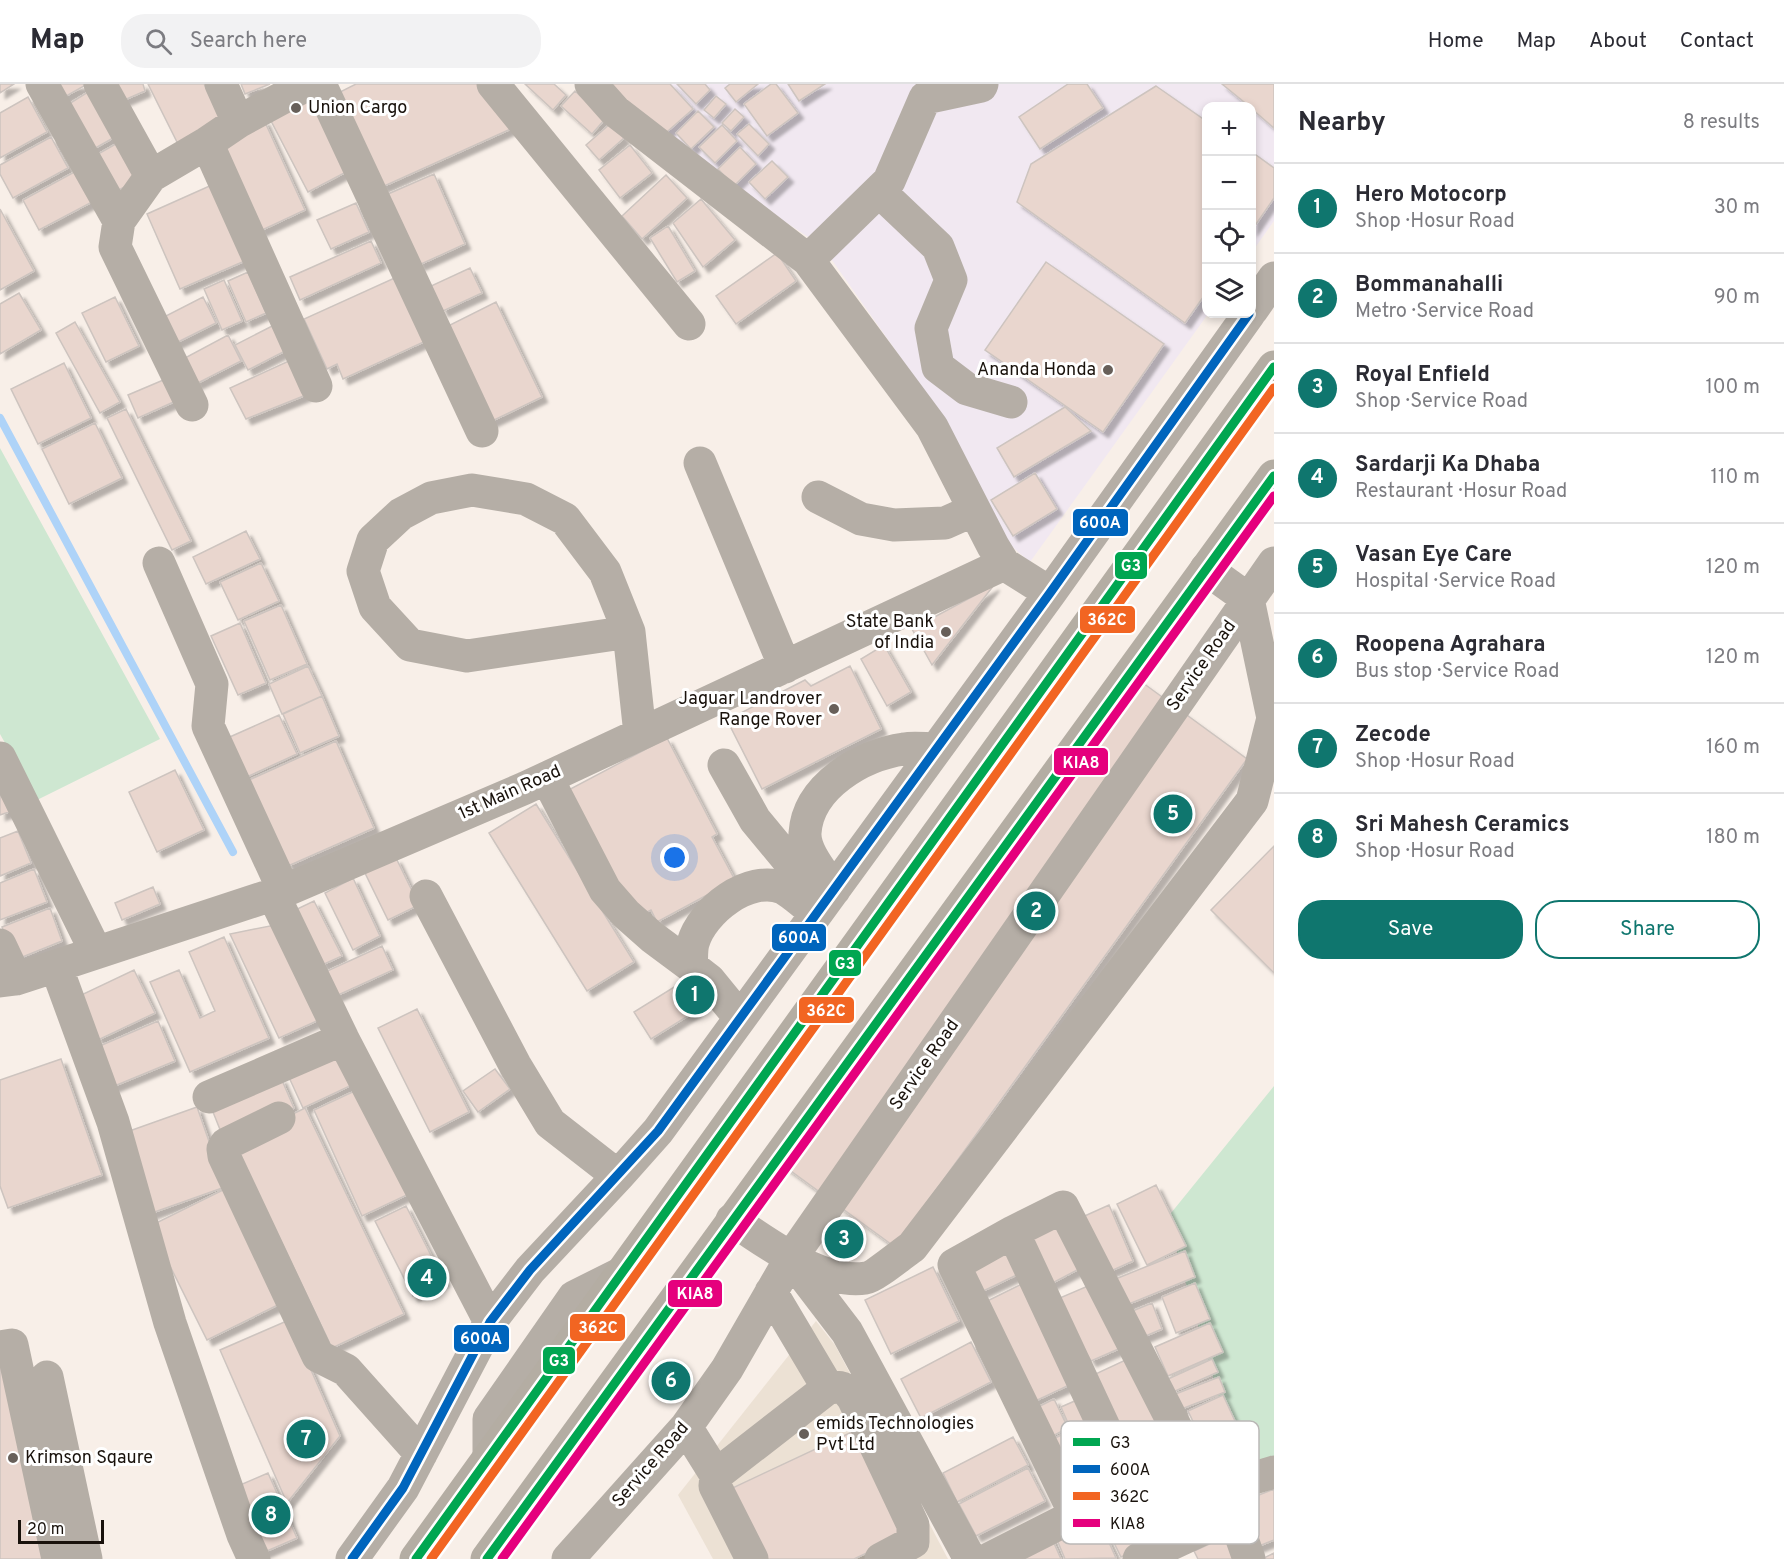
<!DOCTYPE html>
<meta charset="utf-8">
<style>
body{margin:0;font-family:Overpass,sans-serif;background:#f2f2f3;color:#2b2b33}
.controls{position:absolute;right:18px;top:18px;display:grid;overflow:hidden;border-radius:12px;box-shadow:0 3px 9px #0003}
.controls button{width:54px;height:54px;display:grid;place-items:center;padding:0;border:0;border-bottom:2px solid #e1e1e2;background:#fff;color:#2b2b33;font:30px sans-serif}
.scale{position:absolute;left:18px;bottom:15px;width:86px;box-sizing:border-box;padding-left:6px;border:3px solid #19120c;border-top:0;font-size:16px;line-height:21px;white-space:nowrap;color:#19120c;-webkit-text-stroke:4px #fff;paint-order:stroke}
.you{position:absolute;left:675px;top:774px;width:21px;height:21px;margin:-15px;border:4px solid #fff;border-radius:50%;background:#1a73e8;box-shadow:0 0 0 9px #1a73e833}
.badge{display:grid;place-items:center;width:39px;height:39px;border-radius:50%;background:#0f766e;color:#fff;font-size:20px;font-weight:700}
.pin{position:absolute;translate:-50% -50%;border:3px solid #fff;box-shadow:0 2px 6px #0006}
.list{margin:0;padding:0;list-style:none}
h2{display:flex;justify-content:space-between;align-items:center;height:78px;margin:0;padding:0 24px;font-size:26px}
h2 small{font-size:20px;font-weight:400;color:#7c7c81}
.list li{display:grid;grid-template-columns:39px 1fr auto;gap:18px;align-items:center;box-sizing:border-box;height:90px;padding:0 24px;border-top:2px solid #e1e1e2}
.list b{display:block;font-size:22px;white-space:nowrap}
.list p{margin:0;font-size:20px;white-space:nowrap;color:#7c7c81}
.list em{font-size:20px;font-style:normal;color:#7c7c81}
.actions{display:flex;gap:12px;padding:18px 24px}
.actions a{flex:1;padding:14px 0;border:2px solid #0f766e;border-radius:24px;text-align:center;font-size:21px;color:#0f766e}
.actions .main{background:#0f766e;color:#fff}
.icon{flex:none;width:33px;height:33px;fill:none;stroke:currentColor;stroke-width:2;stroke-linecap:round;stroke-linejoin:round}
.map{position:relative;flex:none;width:1274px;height:1475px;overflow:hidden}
header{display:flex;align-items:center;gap:36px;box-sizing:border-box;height:84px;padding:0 30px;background:#fff;border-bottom:2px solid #e1e1e2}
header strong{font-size:28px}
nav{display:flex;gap:33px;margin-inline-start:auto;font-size:21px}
.search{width:420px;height:54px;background:#f2f2f3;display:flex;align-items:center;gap:15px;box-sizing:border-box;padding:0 21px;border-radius:24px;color:#7c7c81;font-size:22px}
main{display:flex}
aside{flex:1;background:#fff}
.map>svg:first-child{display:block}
.commercial{fill:#ece1d4}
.industrial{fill:#f1e8f1}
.green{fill:#cee7d1}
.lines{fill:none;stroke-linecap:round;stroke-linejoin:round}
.stream{stroke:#aed3f8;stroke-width:8}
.building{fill:#e9d6ce;stroke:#cdc4bf;stroke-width:1.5;filter:url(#shadow)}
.minor{stroke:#b5aea6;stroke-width:33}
.highway{stroke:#b4ada3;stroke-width:33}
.bus-1-casing{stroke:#fff;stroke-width:14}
.bus-2-casing{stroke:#fff;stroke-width:14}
.bus-3-casing{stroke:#fff;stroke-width:14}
.bus-4-casing{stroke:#fff;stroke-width:14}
.bus-1{stroke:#00a651;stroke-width:9}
.bus-2{stroke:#0065bd;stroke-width:9}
.bus-3{stroke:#f26522;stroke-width:9}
.bus-4{stroke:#e5007d;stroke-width:9}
.poi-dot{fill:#675f59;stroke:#fff;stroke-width:2}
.labels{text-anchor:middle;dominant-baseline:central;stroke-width:6;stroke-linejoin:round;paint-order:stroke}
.poi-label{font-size:18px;fill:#19120c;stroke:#fff;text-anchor:start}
.street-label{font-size:18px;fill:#19120c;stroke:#fff}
.key{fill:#fff;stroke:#bab8b6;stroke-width:1.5}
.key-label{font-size:16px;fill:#19120c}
.line-badge{stroke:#fff;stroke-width:2}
.badge-label{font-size:16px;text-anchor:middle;font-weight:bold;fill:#fff}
</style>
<header>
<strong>Map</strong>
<div class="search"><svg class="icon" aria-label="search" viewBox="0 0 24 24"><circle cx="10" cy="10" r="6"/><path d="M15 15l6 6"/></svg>Search here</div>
<nav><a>Home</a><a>Map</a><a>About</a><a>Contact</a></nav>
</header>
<main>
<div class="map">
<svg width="1274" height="1475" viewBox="0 0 1274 1475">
<defs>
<filter id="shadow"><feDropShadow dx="5.5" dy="5.5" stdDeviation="1.5" flood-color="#0004"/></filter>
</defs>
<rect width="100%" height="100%" fill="#f8efe8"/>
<!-- commercial -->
<path class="commercial" d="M816,1237L835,1261L948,1475H713L678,1411Z"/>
<!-- industrial -->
<path class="industrial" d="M597,0H1274V137L1252,168V22H1206L1208,230L1030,478L1004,456L944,335L822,162L615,27Z"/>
<!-- green -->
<path class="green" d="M0,364L160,655L37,716L0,650Z
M1274,1002V1379L1241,1390L1167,1134Z"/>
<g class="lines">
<!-- stream -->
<path class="stream" d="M0,334L233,768"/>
</g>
<!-- building -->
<path class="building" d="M0,0H14L0,9Z
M52,0H83L84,2L61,15Z
M116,0H143L145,7L122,17Z
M148,0H204L224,41L180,64Z
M241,0H270L245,10Z
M356,0H479L515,43L382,103L336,10Z
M525,0H554L566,11L553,26Z
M613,0H670L693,25L660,54L612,1Z
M677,0H705L710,6L696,20Z
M730,0H758L736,18L725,4Z
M771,0H776L798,29L767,52L744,20Z
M788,0H825L799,17Z
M1068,0H1087L1103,24L1040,65L1019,33Z
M1222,0H1274V44L1252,25V22H1249Z
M1156,2L1206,37V209L1185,239L1017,118L1031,80Z
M575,7L605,35L592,50L561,22Z
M88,8L115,53L90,67L64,23Z
M310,12L350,86L308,108L269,33Z
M716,12L726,20L714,34L704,26Z
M28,13L47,48L0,74V29Z
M735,25L744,33L731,47L722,39Z
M698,27L714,43L691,65L676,49Z
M264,36L305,126L260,147L219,56Z
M611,39L624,54L599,76L586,61Z
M749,40L769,60L758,72L737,50Z
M722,41L737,57L715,79L699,63Z
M51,53L68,84L13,114L0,90V81Z
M121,57L142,94L111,110L91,74Z
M630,61L652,89L620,114L599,86Z
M740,63L756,80L734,102L718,85Z
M1252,68L1274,84V114L1252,146Z
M772,77L788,93L765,115L749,98Z
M78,86L94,117L39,146L23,116Z
M434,90L465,160L419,181L388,110Z
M666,91L687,114L642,155L622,132Z
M214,100L247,176L180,205L147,130Z
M701,115L735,156L703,183L673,139Z
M356,119L369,148L331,165L317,136Z
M0,125L34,187L0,206Z
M668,142L695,187L677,198L650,154Z
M371,157L381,179L300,216L290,193Z
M777,169L796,197L736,240L716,212Z
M1046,178L1164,260L1103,348L985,266Z
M470,184L482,209L443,227L431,202Z
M248,188L266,229L246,238L228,197Z
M399,192L428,256L343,295L337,280L327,285L304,235Z
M224,196L242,237L222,246L204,205Z
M19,209L41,246L0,270V220Z
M115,213L139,262L106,278L82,229Z
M203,213L216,239L172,261L158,236Z
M496,218L542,313L490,338L444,244Z
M75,238L120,318L100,329L56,249Z
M280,238L293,263L248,286L235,261Z
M228,251L241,277L196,300L183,275Z
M291,276L306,311L246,335L230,304Z
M64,279L91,334L38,360L11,305Z
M168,294L178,316L138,334L128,311Z
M1065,323L1091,347L1014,393L997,364Z
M126,325L191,457L172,466L107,334Z
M95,339L122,394L69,420L42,365Z
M1035,389L1057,425L1013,452L991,416Z
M246,447L260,475L206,500L193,473Z
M261,479L279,517L238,536L220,498Z
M994,501L932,581L912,545Z
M281,521L307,580L270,596L244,537Z
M240,539L266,599L238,611L211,552Z
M884,561L911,608L887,622L861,575Z
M308,582L322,612L282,630L269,600Z
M850,582L881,645L762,705L727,636L805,596L811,602Z
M1132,591L1247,675L895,1163L780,1079Z
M322,612L339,652L300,669L283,630Z
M279,631L297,670L240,696L223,656Z
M667,654L717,750L712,753L735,796L657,838L651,826L639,832L559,711Z
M336,657L374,744L288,782L249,696Z
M175,686L204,746L157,768L129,708Z
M0,706L9,728L0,731Z
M536,720L634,878L587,907L489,749Z
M18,747L31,779L0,792V754Z
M1274,762V889L1211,826Z
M396,774L419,821L388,836L365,789Z
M34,785L47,818L0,836V799Z
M353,794L380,852L353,866L325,809Z
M153,803L160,820L122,836L115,819Z
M314,817L342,872L322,881L295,826Z
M50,824L62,857L15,876L2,843Z
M275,841L319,936L279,954L230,850Z
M224,853L269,954L190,988L150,898L179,886L200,934L215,927L189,868Z
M382,862L393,886L336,912L325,888Z
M134,886L155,929L98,956L77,913Z
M679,900L696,927L651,955L634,928Z
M417,925L469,1028L430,1048L378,944Z
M158,937L175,977L112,1003L95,964Z
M337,967L352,1001L303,1024L287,989Z
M61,975L102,1091L8,1124L0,1102V996Z
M495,985L510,1005L478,1028L463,1007Z
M281,994L294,1024L223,1053L211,1023Z
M361,1004L409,1110L362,1132L314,1026Z
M197,1023L225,1103L149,1130L121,1050Z
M305,1024L404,1230L332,1264L234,1059Z
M233,1101L290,1215L207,1256L150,1142Z
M1156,1101L1186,1162L1147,1181L1117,1120Z
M1109,1121L1133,1177L1102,1191L1078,1135Z
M406,1122L444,1197L413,1212L375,1137Z
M1056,1132L1081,1184L1043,1204L1017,1151Z
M1010,1162L1023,1188L977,1210L964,1184Z
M1185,1167L1195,1193L1124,1222L1113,1196Z
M933,1183L959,1237L891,1270L865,1216Z
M1032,1195L1080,1296L1029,1320L981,1220Z
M1095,1199L1123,1263L1091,1277L1055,1216Z
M1195,1199L1210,1235L1176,1249L1162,1213Z
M1152,1219L1162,1245L1141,1254L1130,1228Z
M289,1236L340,1352L287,1419L220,1266Z
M1210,1239L1223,1268L1168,1292L1155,1263Z
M971,1258L991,1298L921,1334L901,1295Z
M0,1273L49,1475H0Z
M1132,1273L1172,1356L1129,1377L1089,1293Z
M1212,1275L1218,1288L1173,1308L1168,1295Z
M1219,1293L1225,1308L1179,1326L1173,1311Z
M1223,1311L1235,1337L1200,1352L1188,1327Z
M1086,1312L1107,1360L1082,1371L1061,1323Z
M1054,1315L1068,1344L1045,1356L1030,1327Z
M854,1347L903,1452L854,1475H758L726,1407Z
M1066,1349L1078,1375L1058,1385L1046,1358Z
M1013,1353L1028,1381L957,1418L943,1389Z
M1028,1384L1045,1417L976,1452L959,1420Z
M268,1389L297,1454L260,1470L231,1405Z
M1274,1405V1456L1254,1464L1236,1420Z
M1118,1418L1140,1464L1121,1473L1099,1428Z
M1097,1432L1116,1474L1065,1475L1055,1451Z
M1049,1448L1061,1475H996Z
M1227,1452L1237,1475H1198L1194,1467Z
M1274,1469V1475H1262Z"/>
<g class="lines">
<!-- minor -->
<path class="minor" d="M42,0L119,137
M100,0L151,92
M221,0L238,38
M320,0L482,347
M493,0L689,240
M591,0L615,27L808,176L932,343L993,462L1004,480L1050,509
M207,59L316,302
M879,107L938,163L951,196L931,244L938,283L967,305L1011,318
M808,176L889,97L925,14L981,2L982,0
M1252,226L1274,194
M192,321L115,163L119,137L151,92L207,59L238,38L308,0
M700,379L785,583
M818,413L861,435L894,441L945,439L974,426
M159,479L212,600L208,642L284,807
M629,548L467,572L410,561L375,523L363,487L373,456L401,430L431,414L472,406L526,415L565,435L605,488L629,548L640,650
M0,674L96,868
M724,681L755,736L817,811
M547,694L605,806L626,830L652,853L691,882
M834,806C824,790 804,768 805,749C808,702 862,671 904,665C914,663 926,665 936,665
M273,810L343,955L490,1238
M426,812L515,981L550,1039L618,1092
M0,861L16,895
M56,882L113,1038L170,1239L243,1451L254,1475
M0,897L16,895L56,882L284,807L525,704L1004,480
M740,934L709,896L691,882C692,875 691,866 693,859C702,827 749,790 783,804C794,810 806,822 816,829
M209,1013L343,955
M279,1034L226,1060L223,1065L224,1072L318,1272L346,1286L421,1370
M732,1136C769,1159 820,1201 866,1194C874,1193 903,1169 912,1163L1252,717L1273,634L1248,515L1206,485
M1013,1148L1063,1123L1191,1373
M792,1176L847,1248L970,1475
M771,1208L828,1304
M0,1263L12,1261L58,1475
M47,1293L86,1475
M686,1343L716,1391
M489,1374V1335L574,1213L622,1189
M1224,1403L1274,1388
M1076,1432L954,1181L1013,1148L1132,1403
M352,1475L403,1404L490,1238L530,1186L618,1092L658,1047L1050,509L1249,230
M568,1475L686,1343L727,1285L791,1174L1274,479
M752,1475L715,1402L716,1391L828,1304C841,1302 845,1303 853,1314L913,1441V1458L881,1475
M989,1475L1210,1363L1249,1475
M1139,1475L1233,1431"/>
<!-- highway -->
<path class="highway" d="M416,1475L1274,283
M487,1475L1274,392"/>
<defs>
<path id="bus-1" d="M416,1475L1274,283
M487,1475L1274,392"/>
<path id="bus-2" d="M352,1475L403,1404L490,1238L530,1186L658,1047L1050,509L1249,230"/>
<path id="bus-3" d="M431,1475L1274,304"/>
<path id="bus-4" d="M502,1475L1274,412"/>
</defs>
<!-- bus-1 casing -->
<use href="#bus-1" class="bus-1-casing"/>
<!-- bus-2 casing -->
<use href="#bus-2" class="bus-2-casing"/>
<!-- bus-3 casing -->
<use href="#bus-3" class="bus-3-casing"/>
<!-- bus-4 casing -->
<use href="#bus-4" class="bus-4-casing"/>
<!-- bus-1 -->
<use href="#bus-1" class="bus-1"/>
<!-- bus-2 -->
<use href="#bus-2" class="bus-2"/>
<!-- bus-3 -->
<use href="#bus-3" class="bus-3"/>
<!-- bus-4 -->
<use href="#bus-4" class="bus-4"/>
</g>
<!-- markers -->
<g class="poi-dot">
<circle cx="296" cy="24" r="6"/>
<circle cx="1108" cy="286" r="6"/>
<circle cx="946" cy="548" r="6"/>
<circle cx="834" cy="625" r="6"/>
<circle cx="804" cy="1350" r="6"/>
<circle cx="13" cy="1374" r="6"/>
</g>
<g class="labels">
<!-- poi labels -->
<g class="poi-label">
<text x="308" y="24">Union Cargo</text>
<text x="1096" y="286" text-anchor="end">Ananda Honda</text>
<text x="934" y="538" text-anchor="end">State Bank<tspan x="934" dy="21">of India</tspan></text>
<text x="822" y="615" text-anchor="end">Jaguar Landrover<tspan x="822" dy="21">Range Rover</tspan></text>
<text x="816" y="1340">emids Technologies<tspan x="816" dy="21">Pvt Ltd</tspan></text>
<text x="25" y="1374">Krimson Sqaure</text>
</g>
<!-- street labels -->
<g class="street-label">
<text transform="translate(1202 582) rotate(-55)">Service Road</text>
<text transform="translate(510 709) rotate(-24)">1st Main Road</text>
<text transform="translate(925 981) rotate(-55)">Service Road</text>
<text transform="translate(651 1381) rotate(-49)">Service Road</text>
</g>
</g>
<!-- legend -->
<rect x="1061" y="1337" width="198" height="123" rx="9" class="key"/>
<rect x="1073" y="1354" width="27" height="8" fill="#00a651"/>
<rect x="1073" y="1381" width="27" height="8" fill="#0065bd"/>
<rect x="1073" y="1408" width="27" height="8" fill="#f26522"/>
<rect x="1073" y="1435" width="27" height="8" fill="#e5007d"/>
<g class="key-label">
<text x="1110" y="1364">G3</text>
<text x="1110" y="1391">600A</text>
<text x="1110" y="1418">362C</text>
<text x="1110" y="1445">KIA8</text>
</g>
<g class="line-badge">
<rect x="1072" y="424" width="57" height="29" rx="6" fill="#0065bd"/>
<rect x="1114" y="467" width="34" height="29" rx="6" fill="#00a651"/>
<rect x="1079" y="521" width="57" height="29" rx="6" fill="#f26522"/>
<rect x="1053" y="663" width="56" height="29" rx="6" fill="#e5007d"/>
<rect x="771" y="839" width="56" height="29" rx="6" fill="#0065bd"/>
<rect x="828" y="865" width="34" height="28" rx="6" fill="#00a651"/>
<rect x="798" y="912" width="57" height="28" rx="6" fill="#f26522"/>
<rect x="667" y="1195" width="56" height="29" rx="6" fill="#e5007d"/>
<rect x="569" y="1229" width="57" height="29" rx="6" fill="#f26522"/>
<rect x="453" y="1240" width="57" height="29" rx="6" fill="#0065bd"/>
<rect x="542" y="1262" width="34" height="29" rx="6" fill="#00a651"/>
</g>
<g class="badge-label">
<text x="1100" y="444">600A</text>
<text x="1131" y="487">G3</text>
<text x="1107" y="541">362C</text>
<text x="1081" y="684">KIA8</text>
<text x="799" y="859">600A</text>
<text x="845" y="885">G3</text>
<text x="826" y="932">362C</text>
<text x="695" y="1215">KIA8</text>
<text x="598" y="1249">362C</text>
<text x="481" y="1260">600A</text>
<text x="559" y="1282">G3</text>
</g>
</svg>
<div class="controls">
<button>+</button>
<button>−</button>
<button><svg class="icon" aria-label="locate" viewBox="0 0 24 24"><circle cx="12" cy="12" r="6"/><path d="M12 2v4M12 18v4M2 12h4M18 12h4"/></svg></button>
<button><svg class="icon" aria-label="layers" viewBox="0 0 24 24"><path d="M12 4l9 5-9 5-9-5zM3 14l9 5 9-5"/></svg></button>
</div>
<div class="scale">20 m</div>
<div class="you"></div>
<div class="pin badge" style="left:695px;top:911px">1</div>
<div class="pin badge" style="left:1036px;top:827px">2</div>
<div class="pin badge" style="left:844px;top:1155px">3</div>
<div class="pin badge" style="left:427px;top:1194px">4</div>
<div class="pin badge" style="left:1173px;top:730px">5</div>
<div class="pin badge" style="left:671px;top:1297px">6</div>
<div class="pin badge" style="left:306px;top:1355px">7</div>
<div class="pin badge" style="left:271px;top:1431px">8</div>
</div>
<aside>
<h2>Nearby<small>8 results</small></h2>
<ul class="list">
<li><span class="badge">1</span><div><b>Hero Motocorp</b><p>Shop · Hosur Road</p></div><em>30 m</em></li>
<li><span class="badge">2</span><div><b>Bommanahalli</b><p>Metro · Service Road</p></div><em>90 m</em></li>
<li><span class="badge">3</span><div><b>Royal Enfield</b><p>Shop · Service Road</p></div><em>100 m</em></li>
<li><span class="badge">4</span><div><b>Sardarji Ka Dhaba</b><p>Restaurant · Hosur Road</p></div><em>110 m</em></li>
<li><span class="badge">5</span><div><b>Vasan Eye Care</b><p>Hospital · Service Road</p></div><em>120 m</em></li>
<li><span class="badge">6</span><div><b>Roopena Agrahara</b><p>Bus stop · Service Road</p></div><em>120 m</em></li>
<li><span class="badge">7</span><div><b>Zecode</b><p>Shop · Hosur Road</p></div><em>160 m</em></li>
<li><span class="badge">8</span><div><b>Sri Mahesh Ceramics</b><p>Shop · Hosur Road</p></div><em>180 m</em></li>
</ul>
<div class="actions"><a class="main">Save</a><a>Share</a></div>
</aside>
</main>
